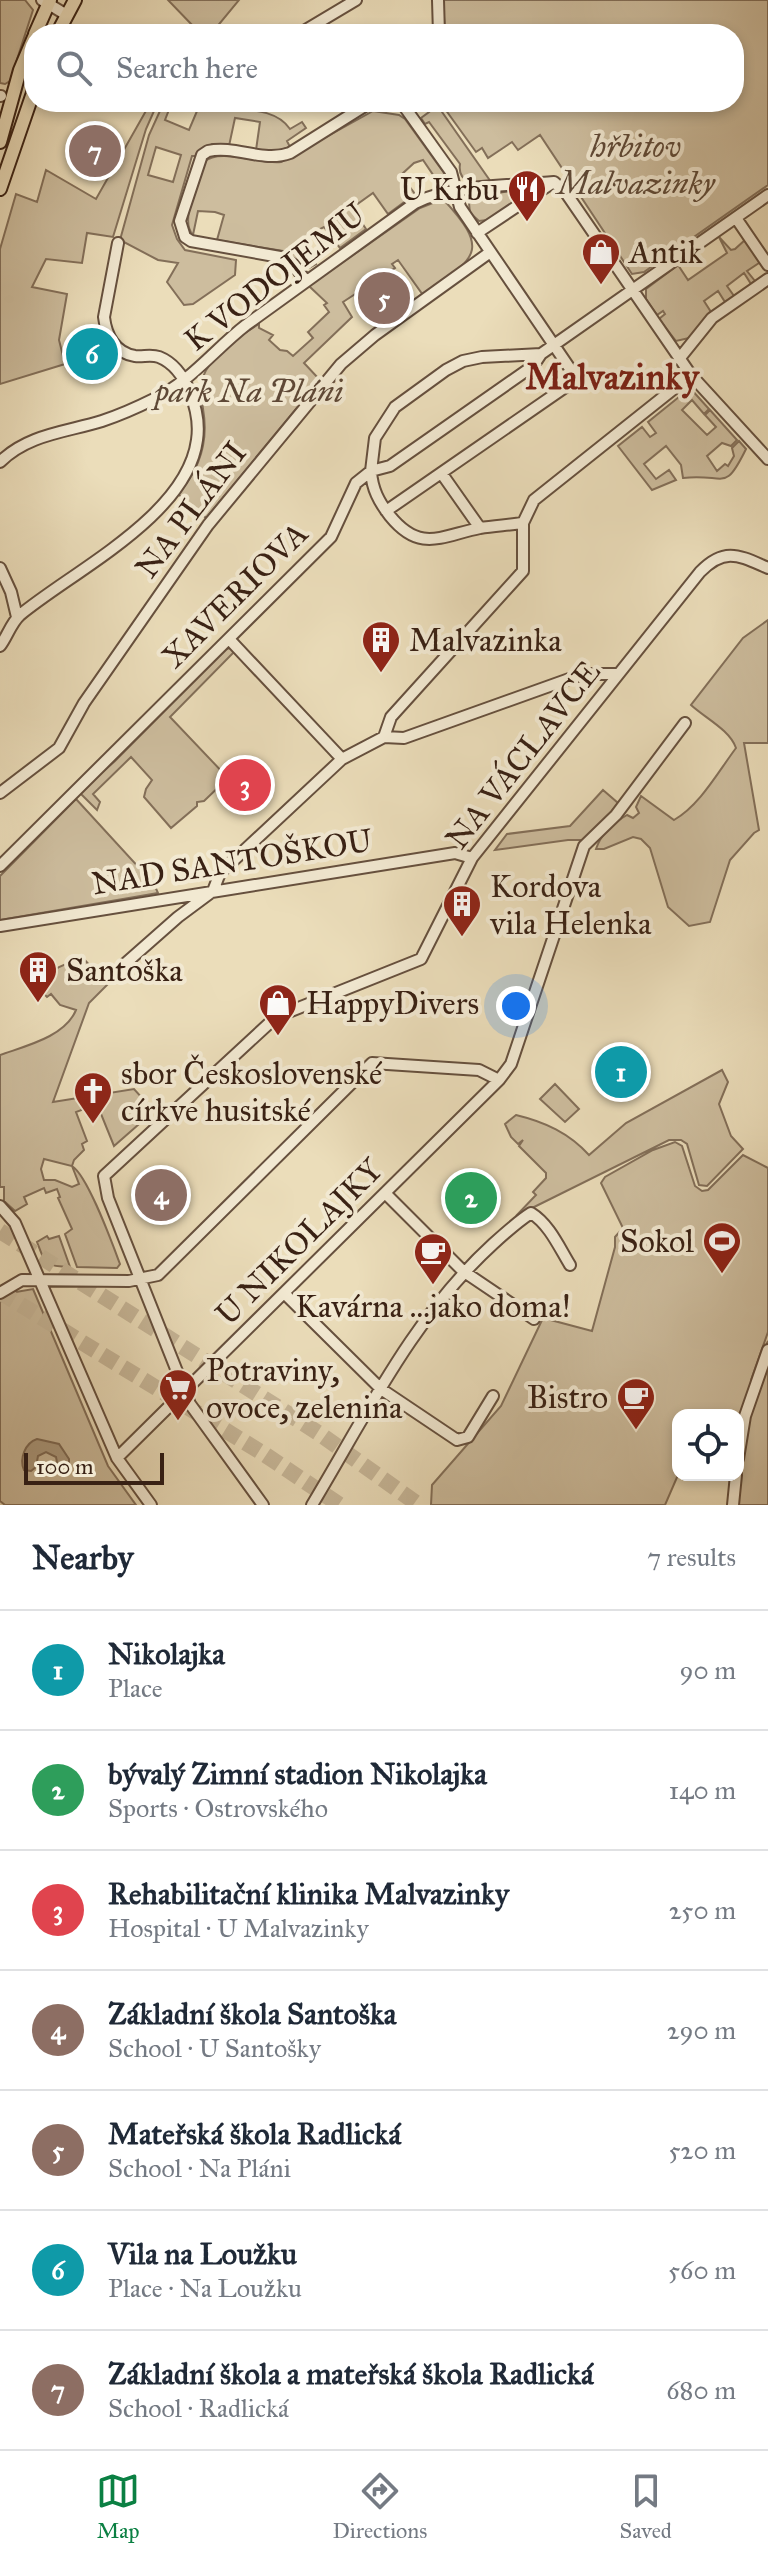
<!DOCTYPE html>
<meta charset="utf-8">
<style>
body{margin:0;font-family:"IM FELL Great Primer",serif;background:#f6f6f7;color:#1f2937}
.controls{position:absolute;right:24px;bottom:24px;display:grid;overflow:hidden;border-radius:16px;box-shadow:0 4px 12px #0003}
.controls button{width:72px;height:72px;display:grid;place-items:center;padding:0;border:0;border-bottom:2px solid #e0e1e3;background:#fff;color:#1f2937;font:40px sans-serif}
.scale{position:absolute;left:24px;bottom:20px;width:140px;box-sizing:border-box;padding-left:8px;border:4px solid #392114;border-top:0;font-size:22px;line-height:28px;white-space:nowrap;color:#392114;-webkit-text-stroke:6px #f2e9d2;paint-order:stroke}
.you{position:absolute;left:516px;top:1006px;width:28px;height:28px;margin:-20px;border:6px solid #fff;border-radius:50%;background:#1a73e8;box-shadow:0 0 0 12px #1a73e833}
.badge{display:grid;place-items:center;width:52px;height:52px;border-radius:50%;background:#0b8043;color:#fff;font-size:26px;font-weight:700}
.pin{position:absolute;translate:-50% -50%;border:4px solid #fff;box-shadow:0 2px 8px #0006}
.list{margin:0;padding:0;list-style:none}
h2{display:flex;justify-content:space-between;align-items:center;height:104px;margin:0;padding:0 32px;font-size:34px}
h2 small{font-size:26px;font-weight:400;color:#747a83}
.list li{display:grid;grid-template-columns:52px 1fr auto;gap:24px;align-items:center;box-sizing:border-box;height:120px;padding:0 32px;border-top:2px solid #e0e1e3}
.list b{display:block;font-size:30px;white-space:nowrap}
.list p{margin:0;font-size:26px;white-space:nowrap;color:#747a83}
.list em{font-size:26px;font-style:normal;color:#747a83}
.icon{flex:none;width:44px;height:44px;fill:none;stroke:currentColor;stroke-width:2;stroke-linecap:round;stroke-linejoin:round}
.map{position:relative;flex:none;width:768px;height:1505px;overflow:hidden}
.search{position:absolute;background:#fff;box-shadow:0 4px 12px #0003;left:24px;right:24px;top:24px;height:88px;display:flex;align-items:center;gap:20px;box-sizing:border-box;padding:0 28px;border-radius:32px;color:#747a83;font-size:30px}
.sheet{height:944px;background:#fff}
nav{display:flex;justify-content:space-around;align-items:center;box-sizing:border-box;height:112px;border-top:2px solid #e0e1e3;background:#fff;font-size:22px;color:#747a83}
nav a{display:grid;justify-items:center;gap:4px}
nav .on{color:#0b8043}
.map>svg:first-child{display:block}
.green{fill:#cdbd9e;stroke:#836f59;stroke-width:2;fill-rule:evenodd}
.water{fill:#ae9d82;stroke:#7f6b56;stroke-width:2}
.lines{fill:none;stroke-linecap:round;stroke-linejoin:round}
.highway-tunnel{stroke:#c7b799;stroke-width:16;stroke-dasharray:16 8;stroke-linecap:butt}
.minor-casing{stroke:#66503e;stroke-width:14}
.major-casing{stroke:#392114;stroke-width:16}
.minor{stroke:#f2e9d2;stroke-width:10}
.major{stroke:#ebddba;stroke-width:12}
.labels{text-anchor:middle;dominant-baseline:central;stroke-width:8;stroke-linejoin:round;paint-order:stroke}
.park-label{font-size:32px;font-style:italic;fill:#5e4836;stroke:#f2e9d2}
.poi-label{font-size:32px;fill:#392114;stroke:#f2e9d2;text-anchor:start}
.street-label{font-size:32px;fill:#392114;stroke:#f2e9d2}
.quarter-label{font-size:36px;font-weight:bold;fill:#7a1f14;stroke:#f2e9d2}
</style>
<div class="map">
<svg width="768" height="1505" viewBox="0 0 768 1505">
<rect width="100%" height="100%" fill="#ebddba"/>
<filter id="stains"><feTurbulence type="fractalNoise" baseFrequency=".0025" numOctaves="4"/><feColorMatrix values="0 0 0 0 .2 0 0 0 0 .09 0 0 0 0 .02 0 0 0 .5 -.17"/></filter>
<radialGradient id="worn" r=".72"><stop offset=".6" stop-color="#630" stop-opacity="0"/><stop offset="1" stop-color="#630" stop-opacity=".3"/></radialGradient>
<!-- green -->
<path class="green" d="M0,0H25L33,10L10,81L5,84L0,83Z
M168,0H239L211,34H190L194,27Z
M443,0H768V185L644,272L632,274L540,135L518,150L512,142L488,158L482,148L476,152L440,102H472L474,105L478,102H734V34H445Z
M151,102H158L146,129L113,237L87,233L82,263L46,259L32,287L67,294L59,340L65,364L0,384V249L16,194L37,202L46,170L96,199Z
M164,102H172L165,120L189,130L200,104L197,102L233,104V108C253,110 278,111 290,129L302,122L306,128L287,141L290,147C278,152 269,151 256,150L260,122L235,118L229,146L212,144L196,156H192L172,225L177,239L185,250L236,260L235,275L193,304L184,305L167,282L178,263L158,260L120,240L149,135ZM156,147L181,155L173,182L148,175Z
M421,102H435L491,182C477,184 457,184 460,164L429,122L425,124L421,118L429,112Z
M373,111L399,115L405,119L444,173L443,183L440,185L423,160L414,163L401,175L415,194L388,214L373,193L352,208L366,229L340,248L324,227L316,231L304,242L316,264L309,268L283,251L217,240L224,215L215,212L198,211L193,235C179,221 199,180 204,162C220,147 259,165 281,162Z
M521,189L525,191V195L487,220L479,221L470,213L469,203L474,197Z
M443,199C493,253 474,258 423,295L398,260L392,264L395,268L343,302L352,317L304,363L320,380L206,518L178,494C200,469 209,442 203,409C202,398 199,390 202,379C211,354 238,337 259,324V328L273,335L269,340L280,350L287,351L293,356L313,338L308,332L329,312L324,305L327,303L309,286L420,208Z
M719,237L731,250L735,249L746,239L762,261L747,271L755,281L751,284L744,273L727,286L734,296L725,302L718,291L704,301L711,312L689,338L676,341L659,319L665,314L663,311L657,315L646,299V289L678,265L688,280L727,253Z
M690,388L709,409L704,414L692,400L682,410L707,435L716,427L705,415L710,410L737,440L731,446L722,443L707,456L717,471L725,464L728,466L734,456L732,448L739,441L746,449C724,494 726,473 683,478L681,465L666,446L644,464L656,479L669,470L676,480L652,490L618,446L642,427L650,437L656,433L648,422Z
M768,620V743H744L759,830L754,833L730,860L710,922L689,926L668,907L650,848L641,839L633,837L604,849H596C601,834 613,823 627,815L633,818L639,813L636,807L641,796L674,820C700,805 718,772 736,748C730,730 705,718 691,705L743,638Z
M230,648L235,651L170,717L228,778L204,801L197,802V806L171,828L144,797L146,789L152,780L131,757L93,794L100,802L97,810L81,794V791L115,761L226,649Z
M603,790L618,803L598,829L583,840H568L495,850L507,834L570,826Z
M76,799L154,884L158,893L0,920V876Z
M82,957L103,980L110,982L89,1003L53,1102L134,1089L154,1111L114,1146L97,1104L76,1112L87,1141L82,1144L84,1150L74,1160L72,1166C88,1176 112,1243 120,1264L117,1268L77,1267L65,1234L72,1229L58,1198L60,1197L57,1189L46,1193L44,1188L24,1197L27,1204L15,1211L4,1201V1187H0V1055C25,1046 65,1037 76,1010L60,1005L51,994L47,997L35,985L59,967ZM44,1159L72,1166L79,1184L72,1187L55,1180H44L41,1169Z
M722,1070L728,1082L719,1104L731,1136L743,1149L707,1186L699,1185L687,1144L681,1140H669L516,1216L536,1195L533,1192L546,1178V1173L519,1146L523,1140L518,1144L511,1137L505,1124L516,1115C545,1122 569,1133 589,1155L626,1123Z
M555,1084L579,1109L565,1122L540,1099Z
M675,1142L682,1146L695,1186L702,1191L708,1190L743,1155L768,1168V1332L751,1380L768,1341V1505H733L738,1475V1415H678V1475L665,1505H431L432,1485L501,1406L543,1318L592,1331L615,1247V1237L623,1228L601,1183L605,1177L653,1150Z
M47,1236L49,1239L59,1236L70,1267C44,1266 46,1265 37,1242Z
M33,1289L108,1466L136,1505H5L0,1501V1302L16,1292Z"/>
<!-- water -->
<path class="water" d="M37,1439L59,1444L69,1459V1471L65,1474L59,1473L56,1457L46,1452L38,1456L36,1467L31,1471L24,1470C19,1459 25,1443 37,1439Z"/>
<g class="lines">
<!-- highway-tunnel -->
<path class="highway-tunnel" d="M0,1231L320,1434L419,1505
M0,1292L264,1454L340,1505"/>
<defs>
<path id="minor" d="M42,0L65,14
M438,0L439,34
M299,34L356,0
M0,96H1
M554,182L566,193L691,375L768,459
M736,218L768,265
M477,233L552,183
M306,281L294,265L280,257L191,241L185,237L180,221L202,155L208,151C236,145 263,163 290,153L371,102
M679,359L712,318L768,279
M0,462C28,434 67,432 102,421C120,415 138,407 154,399C190,382 215,349 246,325L415,203C453,184 511,186 554,182
M442,474L480,528
M386,511L577,379L460,207L451,172L401,102
M523,523C508,525 494,526 480,528C441,536 420,553 390,516C379,502 372,489 371,471L390,466L533,366L541,354
M0,568L11,592L17,617
M229,639L342,759
M0,646C7,637 11,623 20,615C73,571 187,516 197,440C201,413 187,368 159,357C151,354 143,357 135,356C115,353 106,335 104,317L118,243
M384,737L404,738L583,674H617
M0,793L59,748L84,703L208,525L341,364L375,335L489,253
M0,866L331,537L356,483L371,471L375,438L395,407L446,370L463,361L482,357L541,354L768,195
M0,926L455,853L472,858
M110,977L178,917L213,891L220,873L342,759L384,737L391,717L523,571V523L534,500L691,375
M385,1193L463,1271L534,1319
M0,1206L15,1223L117,1458L151,1505
M0,1293L22,1280L129,1281L158,1275L372,1063L479,1070L499,1080
M284,1293L381,1389L457,1440L468,1437L493,1396
M117,1458L499,1080L511,1064L584,846L616,815L685,723
M738,1459L745,1416L768,1350
M263,1505L190,1404L108,1198L104,1176L276,1017L421,959L472,858L700,572C725,546 740,556 768,568
M312,1505C366,1415 414,1316 493,1244C505,1233 517,1222 531,1213C549,1224 559,1247 570,1265
M733,1505L736,1475"/>
<path id="major" d="M35,34L50,0
M57,34L75,0
M0,142L20,70L34,37
M0,189L34,90"/>
</defs>
<!-- minor casing -->
<use href="#minor" class="minor-casing"/>
<!-- major casing -->
<use href="#major" class="major-casing"/>
<!-- minor -->
<use href="#minor" class="minor"/>
<!-- major -->
<use href="#major" class="major"/>
</g>
<!-- icons -->
<defs>
<symbol id="restaurant-pin" viewBox="-11 -11 22 30"><path d="M0 17L-7.5 6A9.5 9.5 0 1 1 7.5 6Z" fill="#8f2418" stroke="#f2e9d2"/><path d="M-5-6h1v4h1v-4h1v4h1v-4h1v5L-1.5 .5V6h-2V.5L-5-1ZM5-6V6H3V1.5H1.5Q1.5-4 5-6Z" fill="#fff"/></symbol>
<symbol id="shop-pin" viewBox="-11 -11 22 30"><path d="M0 17L-7.5 6A9.5 9.5 0 1 1 7.5 6Z" fill="#8f2418" stroke="#f2e9d2"/><path d="M-5-2.5h2.3a2.7 3.5 0 0 1 5.4 0H5L5.5 6h-11ZM-1.5-2.5h3a1.5 2.3 0 0 0-3 0Z" fill="#fff"/></symbol>
<symbol id="building-pin" viewBox="-11 -11 22 30"><path d="M0 17L-7.5 6A9.5 9.5 0 1 1 7.5 6Z" fill="#8f2418" stroke="#f2e9d2"/><path d="M-4-6H4V6H1V3H-1V6H-4ZM-2.5-4.3h1.7v1.8h-1.7ZM.8-4.3h1.7v1.8H.8ZM-2.5-1h1.7V.8h-1.7ZM.8-1h1.7V.8H.8Z" fill="#fff"/></symbol>
<symbol id="church-pin" viewBox="-11 -11 22 30"><path d="M0 17L-7.5 6A9.5 9.5 0 1 1 7.5 6Z" fill="#8f2418" stroke="#f2e9d2"/><path d="M-1.2-6h2.4v3.5h3.3v2.4h-3.3V6h-2.4V-.1h-3.3v-2.4h3.3Z" fill="#fff"/></symbol>
<symbol id="stadium-pin" viewBox="-11 -11 22 30"><path d="M0 17L-7.5 6A9.5 9.5 0 1 1 7.5 6Z" fill="#8f2418" stroke="#f2e9d2"/><path d="M0-5a6.5 5 0 1 0 0 10a6.5 5 0 1 0 0-10ZM-3.5-1.8h7v3.6h-7Z" fill="#fff"/></symbol>
<symbol id="cafe-pin" viewBox="-11 -11 22 30"><path d="M0 17L-7.5 6A9.5 9.5 0 1 1 7.5 6Z" fill="#8f2418" stroke="#f2e9d2"/><path d="M-5.5-4.5H6V0H3Q3 3.5 0 3.5H-2.5Q-5.5 3.5-5.5 0ZM3-3.2v2h1.7v-2ZM-6 4.5H4V6H-6Z" fill="#fff"/></symbol>
<symbol id="supermarket-pin" viewBox="-11 -11 22 30"><path d="M0 17L-7.5 6A9.5 9.5 0 1 1 7.5 6Z" fill="#8f2418" stroke="#f2e9d2"/><path d="M-6-5.5h2.5l.6 2H6L4.5 2H-2.5L-4.4-4H-6ZM-1.5 3.2a1.3 1.3 0 1 0 .1 0ZM3 3.2a1.3 1.3 0 1 0 .1 0Z" fill="#fff"/></symbol>
</defs>
<g fill-rule="evenodd">
<use href="#restaurant-pin" x="505" y="167" width="44" height="60"/>
<use href="#shop-pin" x="579" y="230" width="44" height="60"/>
<use href="#building-pin" x="359" y="618" width="44" height="60"/>
<use href="#building-pin" x="440" y="882" width="44" height="60"/>
<use href="#building-pin" x="16" y="948" width="44" height="60"/>
<use href="#shop-pin" x="256" y="981" width="44" height="60"/>
<use href="#church-pin" x="71" y="1069" width="44" height="60"/>
<use href="#stadium-pin" x="700" y="1219" width="44" height="60"/>
<use href="#cafe-pin" x="411" y="1230" width="44" height="60"/>
<use href="#supermarket-pin" x="156" y="1366" width="44" height="60"/>
<use href="#cafe-pin" x="614" y="1375" width="44" height="60"/>
</g>
<g class="labels">
<!-- park labels -->
<g class="park-label">
<text x="636" y="146">hřbitov<tspan x="636" dy="37">Malvazinky</tspan></text>
<text x="249" y="391">park Na Pláni</text>
</g>
<!-- poi labels -->
<g class="poi-label">
<text x="499" y="189" text-anchor="end">U Krbu</text>
<text x="629" y="252">Antik</text>
<text x="409" y="640">Malvazinka</text>
<text x="490" y="886">Kordova<tspan x="490" dy="37">vila Helenka</tspan></text>
<text x="66" y="970">Santoška</text>
<text x="306" y="1003">HappyDivers</text>
<text x="121" y="1073">sbor Československé<tspan x="121" dy="37">církve husitské</tspan></text>
<text x="694" y="1241" text-anchor="end">Sokol</text>
<text x="433" y="1306" text-anchor="middle">Kavárna ...jako doma!</text>
<text x="206" y="1370">Potraviny,<tspan x="206" dy="37">ovoce, zelenina</tspan></text>
<text x="608" y="1397" text-anchor="end">Bistro</text>
</g>
<!-- street labels -->
<g class="street-label">
<text transform="translate(275 277) rotate(-38)">K VODOJEMU</text>
<text transform="translate(191 510) rotate(-53)">NA PLÁNI</text>
<text transform="translate(235 595) rotate(-45)">XAVERIOVA</text>
<text transform="translate(523 755) rotate(-52)">NA VÁCLAVCE</text>
<text transform="translate(232 862) rotate(-9)">NAD SANTOŠKOU</text>
<text transform="translate(299 1242) rotate(-45)">U NIKOLAJKY</text>
</g>
<!-- quarter labels -->
<g class="quarter-label">
<text x="612" y="377">Malvazinky</text>
</g>
</g>
<rect width="100%" height="100%" filter="url(#stains)"/>
<rect width="100%" height="100%" fill="url(#worn)"/>
</svg>
<div class="controls">
<button><svg class="icon" aria-label="locate" viewBox="0 0 24 24"><circle cx="12" cy="12" r="6"/><path d="M12 2v4M12 18v4M2 12h4M18 12h4"/></svg></button>
</div>
<div class="scale">100 m</div>
<div class="you"></div>
<div class="pin badge" style="left:621px;top:1072px;background:#0f9aa8">1</div>
<div class="pin badge" style="left:471px;top:1198px;background:#2e9e5b">2</div>
<div class="pin badge" style="left:245px;top:785px;background:#e0444e">3</div>
<div class="pin badge" style="left:161px;top:1195px;background:#8d6e63">4</div>
<div class="pin badge" style="left:384px;top:298px;background:#8d6e63">5</div>
<div class="pin badge" style="left:92px;top:354px;background:#0f9aa8">6</div>
<div class="pin badge" style="left:95px;top:151px;background:#8d6e63">7</div>
<div class="search"><svg class="icon" aria-label="search" viewBox="0 0 24 24"><circle cx="10" cy="10" r="6"/><path d="M15 15l6 6"/></svg>Search here</div>
</div>
<section class="sheet">
<h2>Nearby<small>7 results</small></h2>
<ul class="list">
<li><span class="badge" style="background:#0f9aa8">1</span><div><b>Nikolajka</b><p>Place</p></div><em>90 m</em></li>
<li><span class="badge" style="background:#2e9e5b">2</span><div><b>bývalý Zimní stadion Nikolajka</b><p>Sports · Ostrovského</p></div><em>140 m</em></li>
<li><span class="badge" style="background:#e0444e">3</span><div><b>Rehabilitační klinika Malvazinky</b><p>Hospital · U Malvazinky</p></div><em>250 m</em></li>
<li><span class="badge" style="background:#8d6e63">4</span><div><b>Základní škola Santoška</b><p>School · U Santošky</p></div><em>290 m</em></li>
<li><span class="badge" style="background:#8d6e63">5</span><div><b>Mateřská škola Radlická</b><p>School · Na Pláni</p></div><em>520 m</em></li>
<li><span class="badge" style="background:#0f9aa8">6</span><div><b>Vila na Loužku</b><p>Place · Na Loužku</p></div><em>560 m</em></li>
<li><span class="badge" style="background:#8d6e63">7</span><div><b>Základní škola a mateřská škola Radlická</b><p>School · Radlická</p></div><em>680 m</em></li>
</ul>
</section>
<nav>
<a class="on"><svg class="icon" aria-label="map" viewBox="0 0 24 24"><path d="M3 6l6-2 6 2 6-2v14l-6 2-6-2-6 2zM9 4v14M15 6v14"/></svg>Map</a>
<a><svg class="icon" aria-label="directions" viewBox="0 0 24 24"><path d="M12 3l9 9-9 9-9-9zM9 14v-3h6M13 9l2 2-2 2"/></svg>Directions</a>
<a><svg class="icon" aria-label="saved" viewBox="0 0 24 24"><path d="M7 4h10v16l-5-4-5 4z"/></svg>Saved</a>
</nav>
